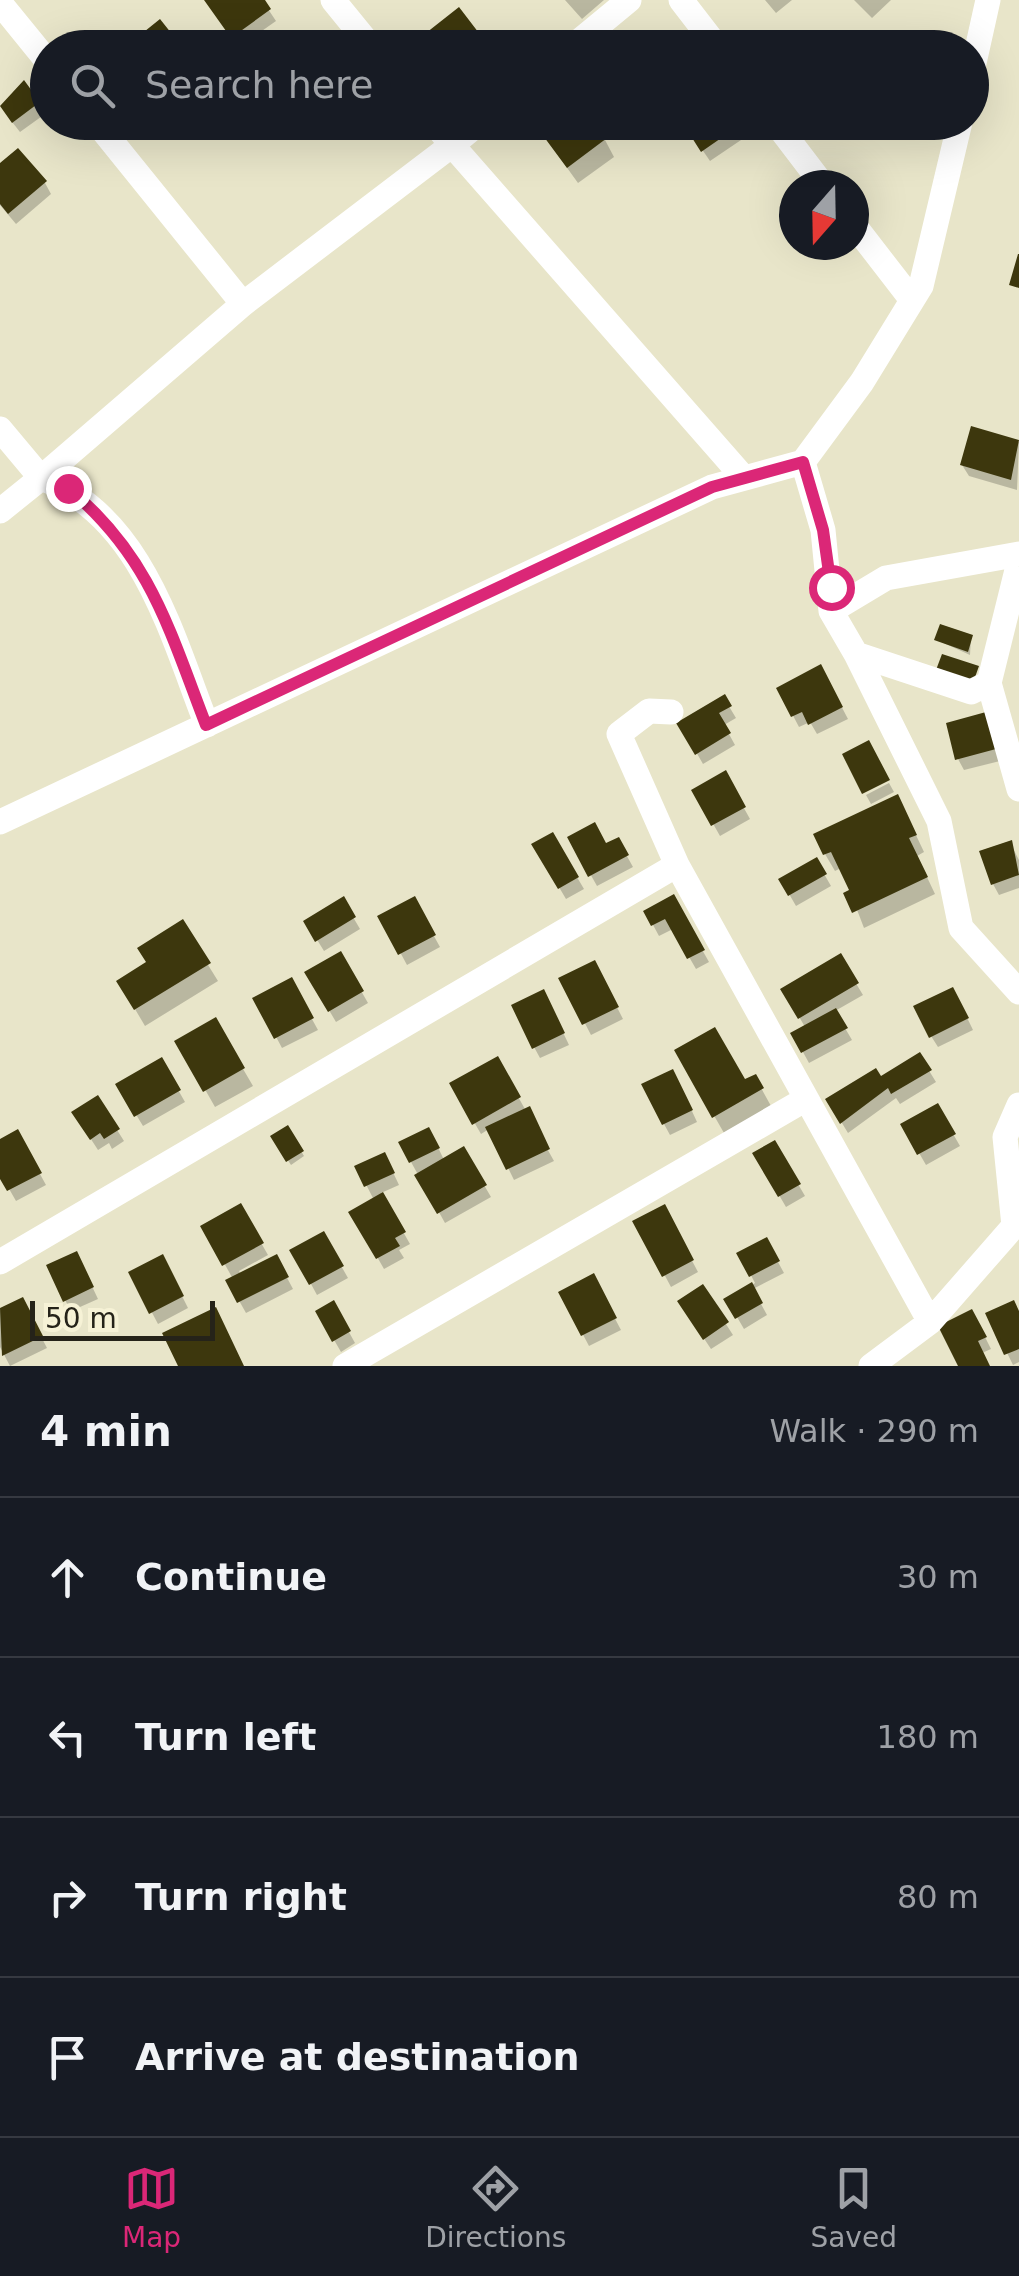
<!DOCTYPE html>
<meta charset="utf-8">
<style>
body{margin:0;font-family:"DejaVu Sans",sans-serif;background:#20242c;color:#f1f3f6}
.compass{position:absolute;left:779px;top:170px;width:90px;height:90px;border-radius:50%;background:#171b24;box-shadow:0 10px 40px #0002;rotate:200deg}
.scale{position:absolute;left:30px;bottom:25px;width:185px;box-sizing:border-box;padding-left:10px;border:5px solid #252319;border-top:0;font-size:28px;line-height:35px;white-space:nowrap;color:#252319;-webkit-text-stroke:8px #f6f2d6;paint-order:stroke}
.stop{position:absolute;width:30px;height:30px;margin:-22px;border:8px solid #db2777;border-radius:50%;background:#fff}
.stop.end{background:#db2777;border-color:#fff;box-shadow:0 2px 10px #0008}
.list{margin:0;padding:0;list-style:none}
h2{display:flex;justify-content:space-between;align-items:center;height:130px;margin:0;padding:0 40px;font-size:42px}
h2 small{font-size:32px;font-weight:400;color:#9ea1a6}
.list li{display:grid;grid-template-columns:65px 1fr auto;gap:30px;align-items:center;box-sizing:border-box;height:160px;padding:0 40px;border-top:2px solid #363941}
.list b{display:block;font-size:38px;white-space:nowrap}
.list em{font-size:32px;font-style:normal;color:#9ea1a6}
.icon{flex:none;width:55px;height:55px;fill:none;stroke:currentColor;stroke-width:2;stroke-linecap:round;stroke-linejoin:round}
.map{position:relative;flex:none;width:1019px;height:1366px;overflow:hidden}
.search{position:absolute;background:#171b24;box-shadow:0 10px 40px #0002;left:30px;right:30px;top:30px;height:110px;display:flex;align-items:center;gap:25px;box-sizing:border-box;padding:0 35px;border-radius:55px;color:#9ea1a6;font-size:38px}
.sheet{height:770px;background:#171b24}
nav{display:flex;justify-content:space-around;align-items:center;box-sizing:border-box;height:140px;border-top:2px solid #363941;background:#171b24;font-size:28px;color:#9ea1a6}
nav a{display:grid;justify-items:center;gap:5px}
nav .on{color:#db2777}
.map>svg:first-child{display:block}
.shadow{fill:#0003}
.building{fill:#3d370d}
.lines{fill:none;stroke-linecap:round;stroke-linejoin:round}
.minor{stroke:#fff;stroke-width:25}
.route{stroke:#db2777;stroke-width:12}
</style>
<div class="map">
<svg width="1019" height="1366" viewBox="0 0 1019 1366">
<rect width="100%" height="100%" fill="#e8e5c9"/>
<!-- shadow -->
<path class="shadow" d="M262,0L276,21L239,47L214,11Z
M565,0H604L582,19Z
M765,0H792L776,13Z
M854,0H891L872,18Z
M24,84L45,114L20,132L9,118L16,97L13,92Z
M614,122H648L629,139Z
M735,122L744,138L710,161L699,145Z
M547,140H605L614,157L578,183Z
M0,166L45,183L51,194L16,224L0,205Z
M973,429L1019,442L1017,490L969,476L962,465Z
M971,637L970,655L937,640Z
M827,679L848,719L817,734L810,722L799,727L779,689Z
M724,698L736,718L724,725L735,745L703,764L680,724Z
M985,715L1000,761L964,770L958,759Z
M725,774L750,819L720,836L694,790Z
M889,783L894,792L871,804L866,795Z
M906,814L924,852L917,856L935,894L864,928L841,868L835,871L825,854Z
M552,835L584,889L566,899L534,845Z
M570,838L606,846L618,840L633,867L597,886Z
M1010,843L1019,860V888L999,895L993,884Z
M816,860L831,886L796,906L781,880Z
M673,898L709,962L696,969L673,929L659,936L646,912Z
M343,900L360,929L324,951L306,922Z
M414,900L440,947L407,965L381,917Z
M182,923L218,981L145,1026L119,982L149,964Z
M340,954L368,1003L336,1022L307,973Z
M840,957L863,995L835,1011L852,1040L809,1063L793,1034L805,1027L783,989Z
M600,974L623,1019L591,1035L562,979Z
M291,981L318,1030L282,1048L256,999Z
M959,1001L973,1030L938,1047L931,1036Z
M549,1003L569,1045L540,1058L534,1047Z
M215,1021L253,1086L215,1107L178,1042Z
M677,1051L744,1083L755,1077L771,1106L724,1133Z
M920,1056L936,1082L900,1104L896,1098L848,1133L828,1100L880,1080Z
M497,1059L554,1161L514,1180L489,1129L481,1134L452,1084Z
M161,1060L185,1102L143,1126L118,1085Z
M679,1083L697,1122L670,1135L664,1124Z
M97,1098L124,1141L112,1149L109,1143L98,1150L74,1113Z
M937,1106L960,1146L926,1165L903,1125Z
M287,1128L304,1156L291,1165L273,1137Z
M17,1132L46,1185L16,1201L0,1173V1142Z
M435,1141L444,1160L463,1149L491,1197L445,1223L411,1162Z
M774,1143L805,1196L786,1207L755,1154Z
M390,1166L399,1185L381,1193L410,1244L399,1250L404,1258L384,1269L352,1213L374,1200L357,1167Z
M240,1206L268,1255L239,1271L241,1275L276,1257L293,1289L246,1313L228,1281L233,1279L204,1227Z
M664,1208L698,1272L671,1287L636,1222Z
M323,1234L348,1278L317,1295L293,1251Z
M766,1240L784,1273L753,1289L767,1315L744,1329L727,1300L755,1283L740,1254Z
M82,1265L98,1299L71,1311L65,1300Z
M168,1268L188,1308L158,1324L131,1273Z
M593,1277L621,1330L589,1346L561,1293Z
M702,1287L733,1335L711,1349L687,1313Z
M22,1300L47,1348L10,1366L0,1347V1311Z
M333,1303L355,1343L341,1352L318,1312Z
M988,1314H1019V1362L1013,1365Z
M978,1323L991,1349L982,1353L989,1366H961Z"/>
<!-- building -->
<path class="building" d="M204,0H265L271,9L231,38Z
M459,7L485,41L478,48H438L426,33Z
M160,19L183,48H124Z
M24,80L40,102L12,123L0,106Z
M533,122H595L607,138L567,168Z
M705,122H738L740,125L701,152L689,133Z
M18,148L47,181L8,214L0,204V163Z
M1018,254H1019V288L1009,285Z
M971,426L1019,440L1011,480L960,465Z
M940,624L973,635L968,652L934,640Z
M942,654L979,666L973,683L936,670Z
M821,664L843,707L808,725L802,712L791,717L776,688Z
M725,694L732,706L719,713L731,733L695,755L676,723Z
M986,712L996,749L955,760L946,723Z
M869,740L890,780L862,794L842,754Z
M726,770L746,807L711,826L691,790Z
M898,794L917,835L909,838L928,877L852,913L843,893L849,890L831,852L823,855L813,834Z
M595,822L606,843L619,837L629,855L588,877L567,837Z
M553,832L579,877L558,889L531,844Z
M1012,840L1019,875L991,885L979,851Z
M817,857L827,874L788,896L778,879Z
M674,894L705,950L687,959L665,919L651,926L643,911Z
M344,896L356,917L315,942L303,921Z
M415,896L436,935L398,955L377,916Z
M183,919L211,963L134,1010L116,981L146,962L137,948Z
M341,951L364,991L328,1012L304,972Z
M841,953L859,983L798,1019L780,989Z
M595,960L619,1007L582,1025L558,978Z
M292,977L314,1018L274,1039L252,998Z
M953,987L969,1018L929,1038L913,1006Z
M544,989L565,1033L532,1049L511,1005Z
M836,1008L848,1028L801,1053L790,1033Z
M216,1017L245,1068L203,1092L174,1041Z
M715,1027L745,1079L756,1074L764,1088L712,1118L674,1050Z
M920,1052L932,1070L891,1094L888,1088L840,1124L825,1099L876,1068L881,1076Z
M498,1056L521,1097L472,1125L449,1083Z
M162,1057L181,1090L134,1117L115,1084Z
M673,1069L693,1110L662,1125L641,1084Z
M98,1095L120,1129L104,1139L100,1133L90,1140L71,1112Z
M938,1103L956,1134L917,1155L900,1124Z
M530,1106L550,1149L506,1170L485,1127Z
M288,1125L304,1151L286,1162L270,1136Z
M429,1127L440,1148L409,1163L398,1142Z
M18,1129L42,1173L7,1191L0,1179V1139Z
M775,1140L801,1184L778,1197L752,1153Z
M464,1146L487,1185L437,1214L414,1175Z
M385,1152L395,1173L364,1187L354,1166Z
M383,1192L406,1232L395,1238L400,1246L376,1259L348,1212Z
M241,1203L264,1243L222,1266L200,1226Z
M665,1204L694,1260L662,1277L632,1221Z
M324,1231L344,1266L309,1285L289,1250Z
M767,1237L780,1261L749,1277L736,1253Z
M77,1251L94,1287L63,1302L46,1265Z
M163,1254L184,1296L149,1314L128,1272Z
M277,1254L289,1277L237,1303L225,1280Z
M594,1273L617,1318L581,1336L558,1292Z
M752,1282L763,1303L735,1319L723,1299Z
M703,1284L729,1322L703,1340L677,1301Z
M23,1297L43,1336L2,1356L0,1308Z
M334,1300L351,1331L332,1342L315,1311Z
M1014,1300L1019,1311V1349L1004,1355L985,1313Z
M216,1307L244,1366H178L162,1333Z
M972,1309L987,1337L978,1341L990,1366H958L938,1326Z"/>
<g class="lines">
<!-- minor -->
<path class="minor" d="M333,0L372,48
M681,0L718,48
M0,3L48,62
M571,48L629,0
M972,72L988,0
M96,122L243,304L452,145L744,478
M433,122L452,145L480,122
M775,122L823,185
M854,225L912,300
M0,429L41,478L243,304
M803,462L823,530L831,611L856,654L971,692L989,683
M0,511L41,478C142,516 171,634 207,725
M831,611L886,578L1019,554
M856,654L939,821L961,928L1019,992
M989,683L1019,562
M989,683L1019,789
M0,822L712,487L803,462L862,382L921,286L960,122
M677,865L930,1322L871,1366
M0,1262L677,865L619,734L649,711L671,712
M930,1322L1014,1226L1005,1137L1019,1105
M345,1366L806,1099"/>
</g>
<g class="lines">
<!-- route -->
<path class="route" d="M68,488C150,556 169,629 206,725L712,487L803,462L823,530L831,587"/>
</g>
</svg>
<svg class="compass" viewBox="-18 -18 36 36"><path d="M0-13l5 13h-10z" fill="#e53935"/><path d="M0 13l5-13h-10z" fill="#9ea1a6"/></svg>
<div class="scale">50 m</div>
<div class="stop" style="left:831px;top:587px"></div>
<div class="stop end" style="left:68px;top:488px"></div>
<div class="search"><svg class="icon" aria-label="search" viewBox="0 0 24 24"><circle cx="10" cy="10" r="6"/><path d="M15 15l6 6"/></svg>Search here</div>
</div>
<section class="sheet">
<h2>4 min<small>Walk · 290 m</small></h2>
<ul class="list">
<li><svg class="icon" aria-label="ahead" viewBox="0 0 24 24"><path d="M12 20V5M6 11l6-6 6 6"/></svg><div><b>Continue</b></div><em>30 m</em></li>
<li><svg class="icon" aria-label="left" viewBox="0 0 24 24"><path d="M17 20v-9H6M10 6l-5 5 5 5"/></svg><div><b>Turn left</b></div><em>180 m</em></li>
<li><svg class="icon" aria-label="right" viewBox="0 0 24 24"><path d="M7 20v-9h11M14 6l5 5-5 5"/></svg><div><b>Turn right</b></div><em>80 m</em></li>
<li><svg class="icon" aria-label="arrive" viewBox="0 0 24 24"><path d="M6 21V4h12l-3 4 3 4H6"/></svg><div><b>Arrive at destination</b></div></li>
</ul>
</section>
<nav>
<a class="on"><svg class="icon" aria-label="map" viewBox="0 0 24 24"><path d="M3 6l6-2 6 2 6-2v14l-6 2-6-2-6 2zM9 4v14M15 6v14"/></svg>Map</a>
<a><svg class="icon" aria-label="directions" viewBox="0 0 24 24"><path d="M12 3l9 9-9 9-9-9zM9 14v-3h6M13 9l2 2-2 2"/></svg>Directions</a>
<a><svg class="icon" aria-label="saved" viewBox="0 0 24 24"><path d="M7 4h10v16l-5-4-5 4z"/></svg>Saved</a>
</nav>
